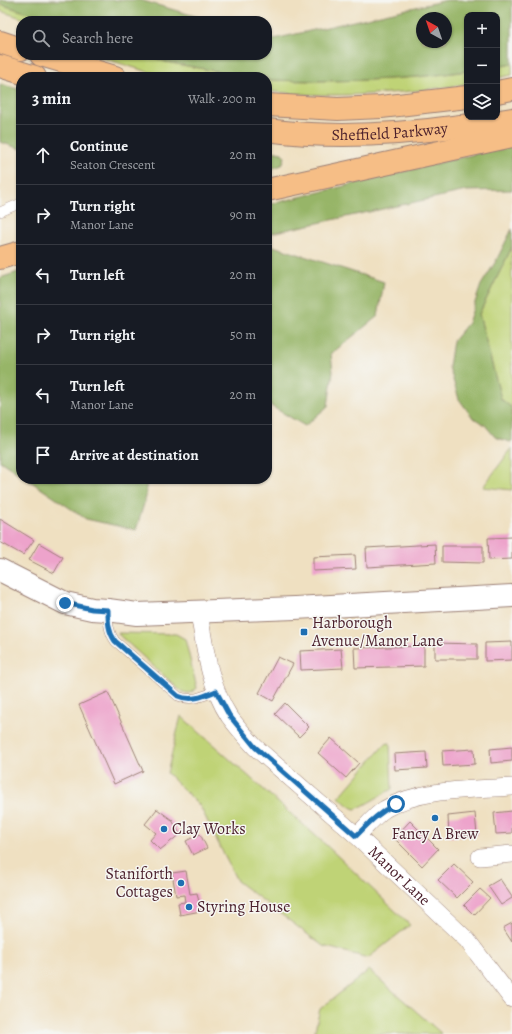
<!DOCTYPE html>
<meta charset="utf-8">
<style>
body{margin:0;font-family:Alegreya,serif;background:#242831;color:#f1f3f6}
.controls{position:absolute;right:12px;top:12px;display:grid;overflow:hidden;border-radius:8px;box-shadow:0 1px 3px #0004}
.controls button{width:36px;height:36px;display:grid;place-items:center;padding:0;border:0;border-bottom:1px solid #363941;background:#171b24;color:#f1f3f6;font:20px sans-serif}
.compass{position:absolute;left:416px;top:12px;width:36px;height:36px;border-radius:50%;background:#171b24;box-shadow:0 1px 3px #0004;rotate:320deg}
.stop{position:absolute;width:12px;height:12px;margin:-9px;border:3px solid #1f6fb2;border-radius:50%;background:#fff}
.stop.end{background:#1f6fb2;border-color:#fff;box-shadow:0 1px 4px #0008}
.list{margin:0;padding:0;list-style:none}
h2{display:flex;justify-content:space-between;align-items:center;height:52px;margin:0;padding:0 16px;font-size:17px}
h2 small{font-size:13px;font-weight:400;color:#9ea1a6}
.list li{display:grid;grid-template-columns:26px 1fr auto;gap:12px;align-items:center;box-sizing:border-box;height:60px;padding:0 16px;border-top:1px solid #363941}
.list b{display:block;font-size:15px;white-space:nowrap}
.list p{margin:0;font-size:13px;white-space:nowrap;color:#9ea1a6}
.list em{font-size:13px;font-style:normal;color:#9ea1a6}
.icon{flex:none;width:22px;height:22px;fill:none;stroke:currentColor;stroke-width:2;stroke-linecap:round;stroke-linejoin:round}
.map{position:relative;flex:none;width:512px;height:1034px;overflow:hidden}
.search{position:absolute;background:#171b24;box-shadow:0 1px 3px #0004;left:16px;top:16px;width:256px;height:44px;display:flex;align-items:center;gap:10px;box-sizing:border-box;padding:0 14px;border-radius:16px;color:#9ea1a6;font-size:15px}
.panel{position:absolute;background:#171b24;box-shadow:0 1px 3px #0004;left:16px;top:72px;width:256px;height:412px;border-radius:16px}
.map>svg:first-child{display:block}
.green{fill:#bfd376;stroke:#847950}
.forest{fill:#97b567;stroke:#706a49;fill-rule:evenodd}
.building{fill:#eda3cb}
.lines{fill:none;stroke-linecap:round;stroke-linejoin:round}
.service-casing{stroke:#9c8076;stroke-width:10}
.minor-casing{stroke:#9c8076;stroke-width:18}
.tertiary-casing{stroke:#9c8076;stroke-width:24}
.trunk-casing{stroke:#9c8076;stroke-width:24}
.service{stroke:#fff;stroke-width:9}
.minor{stroke:#fff;stroke-width:17}
.tertiary{stroke:#fff;stroke-width:22}
.trunk{stroke:#f6be86;stroke-width:22}
.route{stroke:#1f6fb2;stroke-width:5}
.poi-dot{fill:#1f6fb2;stroke:#f6f6f2;stroke-width:1.5}
.labels{text-anchor:middle;dominant-baseline:central;stroke-width:3;stroke-linejoin:round;paint-order:stroke}
.street-label{font-size:16px;fill:#4a1f2b;stroke:#f6f6f2}
.poi-label{font-size:16px;fill:#4a1f2b;stroke:#f6f6f2;text-anchor:start}
</style>
<div class="map">
<svg width="512" height="1034" viewBox="0 0 512 1034">
<rect width="100%" height="100%" fill="#f6f6f2"/>
<filter id="ink" filterUnits="userSpaceOnUse"><feTurbulence type="fractalNoise" baseFrequency=".025" numOctaves="2"/><feDisplacementMap in="SourceGraphic" scale="8" xChannelSelector="R" yChannelSelector="G"/><feConvolveMatrix kernelMatrix="1 2 1 2 8 2 1 2 1" color-interpolation-filters="sRGB"/></filter>
<filter id="wash" filterUnits="userSpaceOnUse"><feTurbulence type="fractalNoise" baseFrequency=".012" numOctaves="4" result="noise"/><feDisplacementMap in="SourceGraphic" scale="16" xChannelSelector="R" yChannelSelector="G"/><feGaussianBlur stdDeviation="0.9" result="paint"/><feColorMatrix in="noise" values="0 0 0 0 0 0 0 0 0 0 0 0 0 0 0 0 0 1.4 0 .05"/><feComposite in="paint" operator="in"/></filter>
<g filter="url(#wash)">
<rect width="100%" height="100%" fill="#efe0c1"/>
<!-- green -->
<path class="green" d="M0,4L54,21H31L0,11Z
M93,55H149L166,62L248,77H170L158,75Z
M512,64V75L497,78V67Z
M467,71V84C402,94 332,99 267,91V80C334,82 401,81 467,71Z
M512,247V408L501,399L479,314Z
M512,448V490L483,487Z
M118,633L176,634L185,639L197,688C191,694 188,694 181,691L119,635Z
M181,716L326,845L410,925L368,958L323,946L237,881L200,806L167,773Z
M390,743L392,789C386,792 359,809 355,809C350,808 343,801 339,797L385,744Z
M369,970L442,1034H314L320,1009Z"/>
<!-- forest -->
<path class="forest" d="M0,0H140L212,21H54L0,4Z
M447,0H512V64L497,67V15H467V71C401,81 334,82 267,80V77H248L166,62L149,55H267V37L274,39ZM422,18H446V42H422Z
M0,84L21,90V149L0,142Z
M512,145V190L466,191L267,234V205Z
M267,150L282,153L285,157L282,165L267,170Z
M512,229V247L479,314L501,399L512,408V441L510,442L495,437L485,425L472,417L459,399L449,367L453,341L468,323L481,285L496,261Z
M267,244L384,282L378,316L331,354L333,372L328,406L305,426L271,406L267,398Z
M21,271V475L0,461V278Z
M27,479H146V497L136,530L86,519Z"/>
<g id="blocks">
<!-- building -->
<path class="building" d="M0,519L34,540L23,555L0,542Z
M512,537V559L489,560L488,538Z
M39,543L63,557L54,573L29,560Z
M435,544L436,563L367,567L366,548Z
M442,546H483V563L442,562Z
M355,555L356,569L313,571V557Z
M512,642V660L485,661V643Z
M435,643L477,644V659H435Z
M424,646V666L355,668L354,648Z
M341,649L343,668L301,670L300,651Z
M278,657L293,664L273,701L259,693Z
M108,692L143,771L114,784L79,705Z
M285,703L309,727L299,737L275,714Z
M331,738L359,763L346,778L318,753Z
M512,747V761L491,763L490,749Z
M474,749L475,764L443,766L442,751Z
M426,752L427,768L395,770L394,754Z
M157,809L172,820L180,834L160,850L150,840L156,833L145,824Z
M512,811V833L496,834L494,813Z
M475,813L477,835L449,837L448,816Z
M410,821L438,849L422,866L394,838Z
M200,834L207,848L193,855L186,841Z
M454,864L473,882L457,898L438,880Z
M186,871L190,894L197,893L201,911L180,915L178,903L185,902L184,895L176,896L172,873Z
M500,879L512,897V898L501,905L488,886Z
M480,889L490,898L474,915L464,905Z
M512,923V942L503,928Z"/>
</g>
</g>
<g filter="url(#ink)">
<use href="#blocks" fill-opacity="0" stroke="#9c8076" stroke-width="1"/>
<g class="lines">
<defs>
<path id="service" d="M0,212L21,203
M108,610C108,622 108,631 115,641L178,696C191,702 204,696 216,691"/>
<g id="minor">
<path id="s1" d="M199,613C205,648 209,685 229,716C237,727 246,737 255,747L357,836L467,940L512,999"/>
<path d="M357,836C366,827 374,816 385,809C421,788 472,790 512,787"/>
<path d="M480,857L512,854"/>
</g>
<path id="tertiary" d="M0,570L65,603L92,609L108,610L137,614L295,608L512,596"/>
<g id="trunk">
<path d="M0,42L21,49"/>
<path d="M41,55L115,77"/>
<path d="M0,66L35,77"/>
<path d="M497,92L512,89"/>
<path d="M267,105L338,109L381,107L467,97"/>
<path id="s2" d="M267,130C331,139 397,135 461,126C478,124 495,122 512,119"/>
<path d="M267,190L512,136"/>
<path d="M0,258L21,252"/>
</g>
</defs>
<!-- service casing -->
<use href="#service" class="service-casing"/>
<!-- minor casing -->
<use href="#minor" class="minor-casing"/>
<!-- tertiary casing -->
<use href="#tertiary" class="tertiary-casing"/>
<!-- trunk casing -->
<use href="#trunk" class="trunk-casing"/>
<!-- service -->
<use href="#service" class="service"/>
<!-- minor -->
<use href="#minor" class="minor"/>
<!-- tertiary -->
<use href="#tertiary" class="tertiary"/>
<!-- trunk -->
<use href="#trunk" class="trunk"/>
</g>
</g>
<g class="lines" filter="url(#ink)">
<!-- route -->
<path class="route" d="M65,603L92,609L108,610C108,622 108,631 115,641L178,696C191,702 204,696 216,691L229,715L255,747L356,836C369,823 379,812 396,804"/>
</g>
<!-- markers -->
<g class="poi-dot">
<rect x="300" y="628" width="8" height="8" rx="2"/>
<circle cx="435" cy="818" r="4"/>
<circle cx="164" cy="829" r="4"/>
<circle cx="181" cy="883" r="4"/>
<circle cx="189" cy="907" r="4"/>
</g>
<g class="labels">
<!-- street labels -->
<g class="street-label">
<text stroke="none"><textPath href="#s2" startOffset="123">Sheffield Parkway</textPath></text>
<text stroke="none"><textPath href="#s1" startOffset="342">Manor Lane</textPath></text>
</g>
<!-- poi labels -->
<g class="poi-label">
<text x="312" y="623">Harborough<tspan x="312" dy="18">Avenue/Manor Lane</tspan></text>
<text x="172" y="829">Clay Works</text>
<text x="435" y="834" text-anchor="middle">Fancy A Brew</text>
<text x="173" y="874" text-anchor="end">Staniforth<tspan x="173" dy="18">Cottages</tspan></text>
<text x="197" y="907">Styring House</text>
</g>
</g>
</svg>
<div class="controls">
<button>+</button>
<button>−</button>
<button><svg class="icon" aria-label="layers" viewBox="0 0 24 24"><path d="M12 4l9 5-9 5-9-5zM3 14l9 5 9-5"/></svg></button>
</div>
<svg class="compass" viewBox="-18 -18 36 36"><path d="M0-13l5 13h-10z" fill="#e53935"/><path d="M0 13l5-13h-10z" fill="#9ea1a6"/></svg>
<div class="stop" style="left:396px;top:804px"></div>
<div class="stop end" style="left:65px;top:603px"></div>
<div class="search"><svg class="icon" aria-label="search" viewBox="0 0 24 24"><circle cx="10" cy="10" r="6"/><path d="M15 15l6 6"/></svg>Search here</div>
<section class="panel">
<h2>3 min<small>Walk · 200 m</small></h2>
<ul class="list">
<li><svg class="icon" aria-label="ahead" viewBox="0 0 24 24"><path d="M12 20V5M6 11l6-6 6 6"/></svg><div><b>Continue</b><p>Seaton Crescent</p></div><em>20 m</em></li>
<li><svg class="icon" aria-label="right" viewBox="0 0 24 24"><path d="M7 20v-9h11M14 6l5 5-5 5"/></svg><div><b>Turn right</b><p>Manor Lane</p></div><em>90 m</em></li>
<li><svg class="icon" aria-label="left" viewBox="0 0 24 24"><path d="M17 20v-9H6M10 6l-5 5 5 5"/></svg><div><b>Turn left</b></div><em>20 m</em></li>
<li><svg class="icon" aria-label="right" viewBox="0 0 24 24"><path d="M7 20v-9h11M14 6l5 5-5 5"/></svg><div><b>Turn right</b></div><em>50 m</em></li>
<li><svg class="icon" aria-label="left" viewBox="0 0 24 24"><path d="M17 20v-9H6M10 6l-5 5 5 5"/></svg><div><b>Turn left</b><p>Manor Lane</p></div><em>20 m</em></li>
<li><svg class="icon" aria-label="arrive" viewBox="0 0 24 24"><path d="M6 21V4h12l-3 4 3 4H6"/></svg><div><b>Arrive at destination</b></div></li>
</ul>
</section>
</div>
